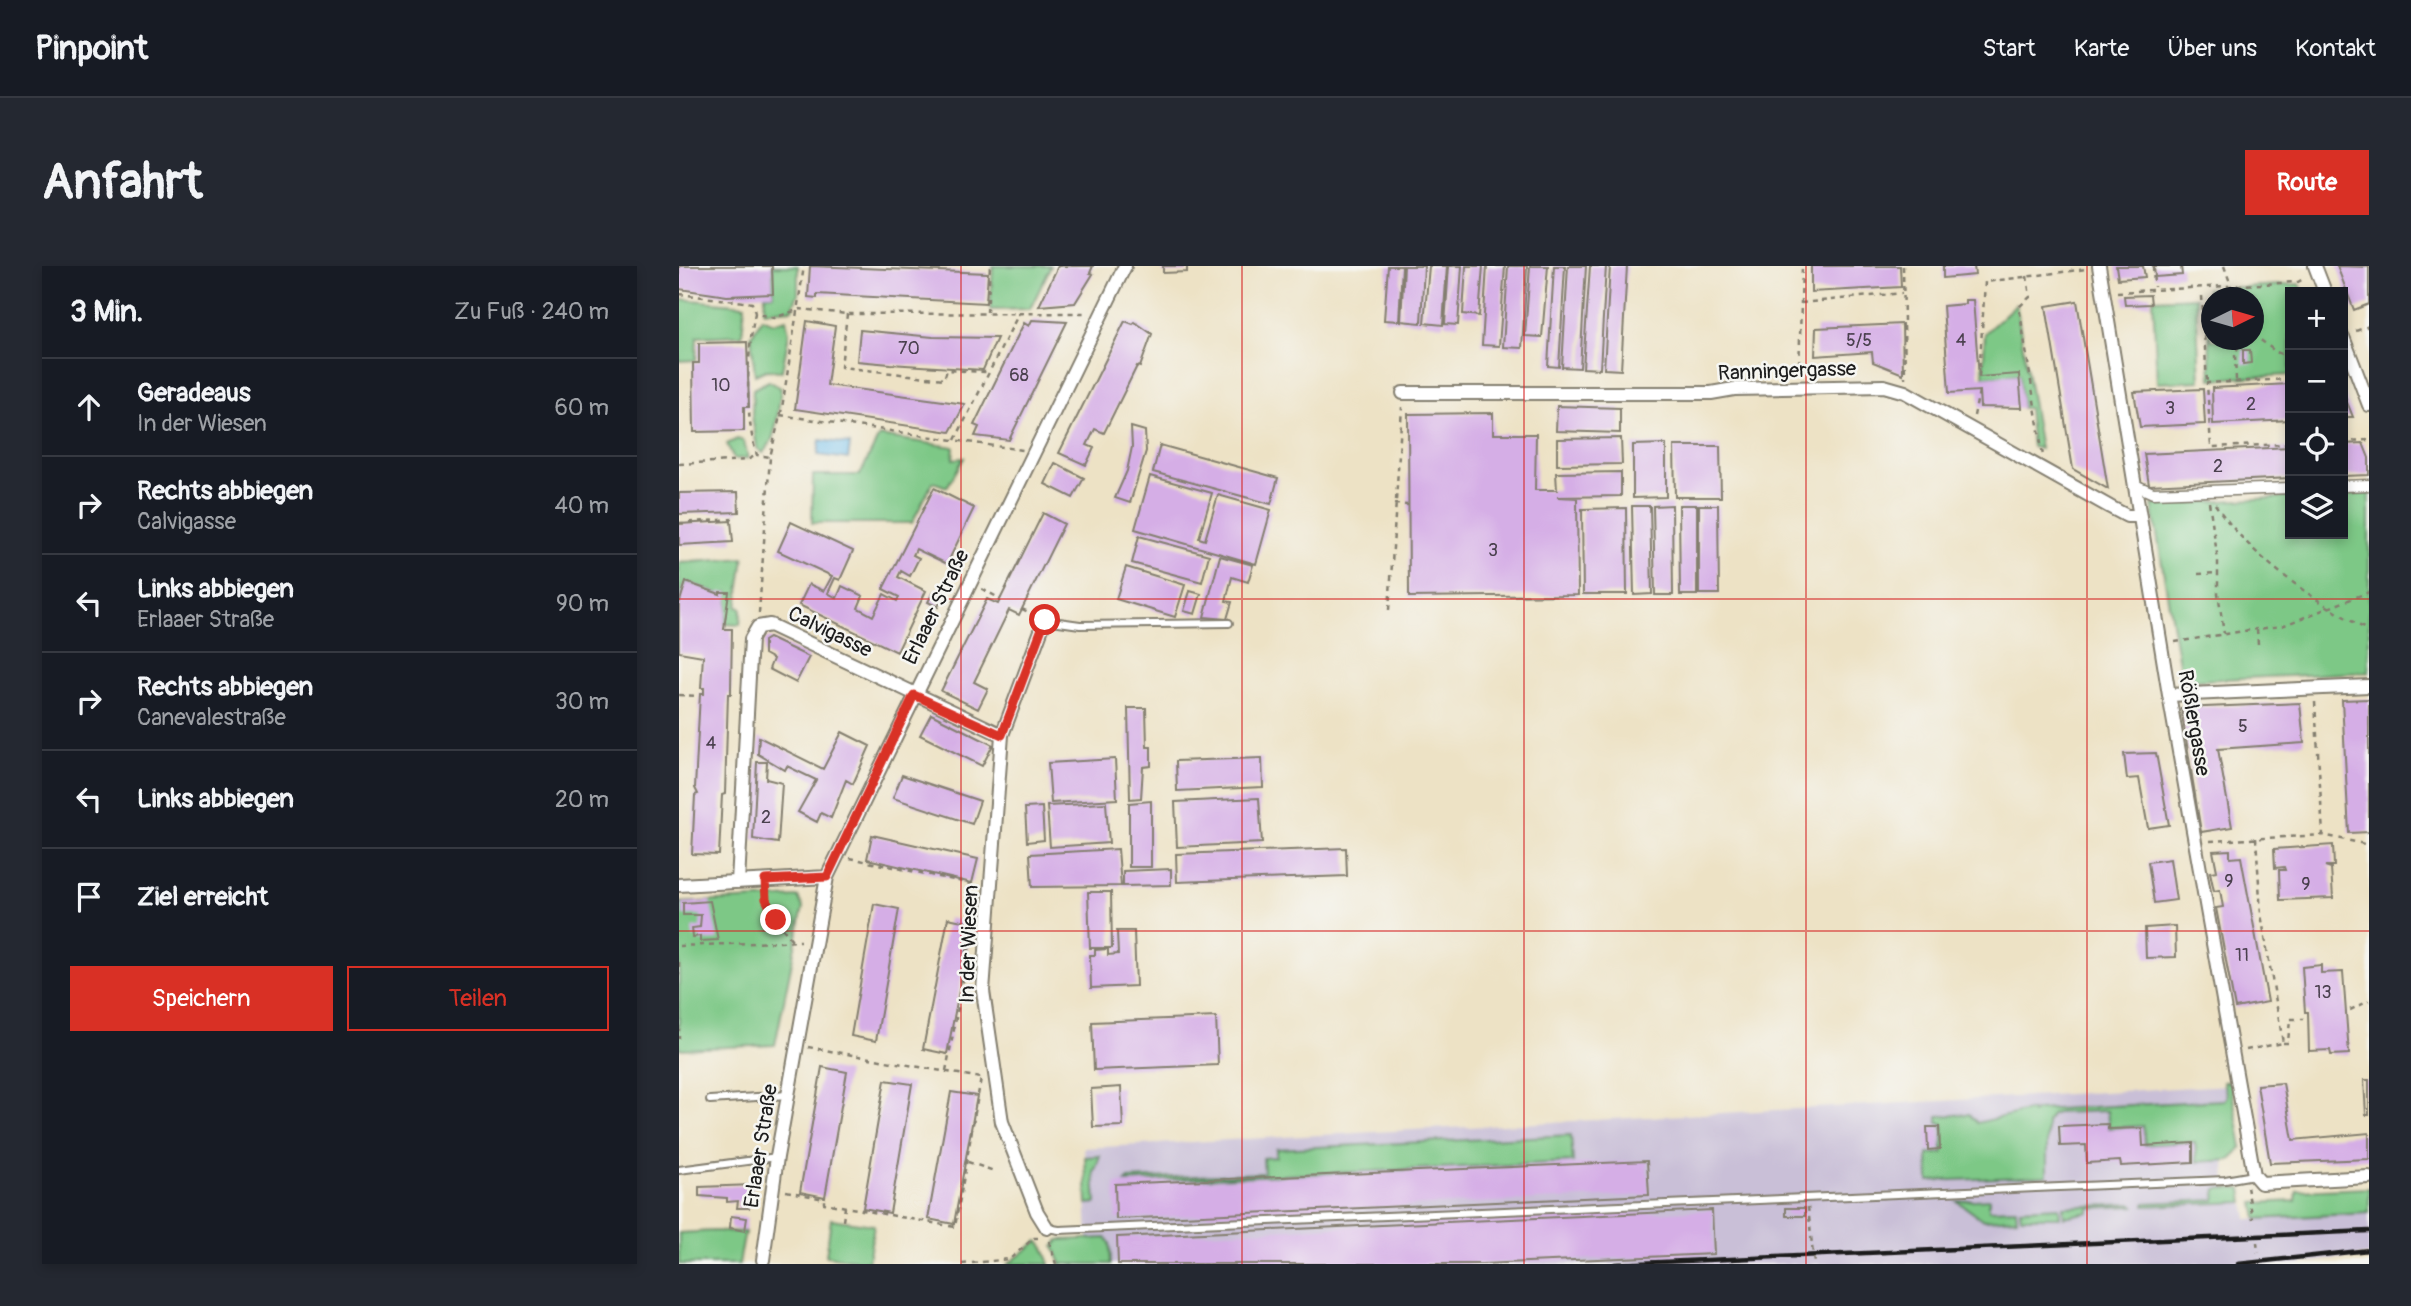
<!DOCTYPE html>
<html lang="de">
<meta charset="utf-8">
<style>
body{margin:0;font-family:Pangolin,sans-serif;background:#242831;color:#f1f3f6}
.controls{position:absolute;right:21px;top:21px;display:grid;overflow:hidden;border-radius:0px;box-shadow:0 4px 10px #0003}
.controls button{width:63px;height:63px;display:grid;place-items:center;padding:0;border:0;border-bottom:2px solid #363941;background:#171b24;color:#f1f3f6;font:35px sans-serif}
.compass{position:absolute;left:1522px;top:21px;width:63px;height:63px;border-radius:50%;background:#171b24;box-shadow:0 4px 10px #0003;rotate:85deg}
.stop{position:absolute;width:21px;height:21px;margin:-16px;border:5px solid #d93025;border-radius:50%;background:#fff}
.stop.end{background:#d93025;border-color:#fff;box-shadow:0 2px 7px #0008}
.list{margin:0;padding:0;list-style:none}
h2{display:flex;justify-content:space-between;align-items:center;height:91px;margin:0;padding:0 28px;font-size:30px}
h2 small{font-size:23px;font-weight:400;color:#9ea1a6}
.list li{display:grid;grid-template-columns:46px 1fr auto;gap:21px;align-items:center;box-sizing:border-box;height:98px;padding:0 28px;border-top:2px solid #363941}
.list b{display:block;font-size:26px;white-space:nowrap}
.list p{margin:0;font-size:23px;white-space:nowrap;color:#9ea1a6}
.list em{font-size:23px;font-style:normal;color:#9ea1a6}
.actions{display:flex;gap:14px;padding:21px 28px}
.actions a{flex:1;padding:16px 0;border:2px solid #d93025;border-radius:0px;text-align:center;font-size:24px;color:#d93025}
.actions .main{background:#d93025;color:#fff}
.icon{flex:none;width:38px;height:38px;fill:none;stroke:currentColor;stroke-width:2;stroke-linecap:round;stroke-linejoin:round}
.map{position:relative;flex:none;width:1690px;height:998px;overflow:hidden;border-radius:0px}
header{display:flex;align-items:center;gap:42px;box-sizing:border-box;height:98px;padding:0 35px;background:#171b24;border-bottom:2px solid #363941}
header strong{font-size:33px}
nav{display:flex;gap:38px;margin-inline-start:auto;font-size:24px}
.intro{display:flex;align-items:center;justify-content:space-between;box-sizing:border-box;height:168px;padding:0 42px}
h1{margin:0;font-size:49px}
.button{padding:18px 32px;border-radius:0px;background:#d93025;color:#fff;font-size:24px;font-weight:700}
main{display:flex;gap:42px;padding:0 42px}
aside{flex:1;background:#171b24;border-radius:0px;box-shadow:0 4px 10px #0003}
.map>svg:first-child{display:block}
.industrial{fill:#c9bfd7}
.green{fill:#7dc886;stroke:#4c7251;stroke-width:2;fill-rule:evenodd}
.water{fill:#70beea;stroke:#466d83;stroke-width:2}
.building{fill:#d5aee6}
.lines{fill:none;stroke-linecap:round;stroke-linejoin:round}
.service-casing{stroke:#847f70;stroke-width:10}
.pedestrian-casing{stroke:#847f70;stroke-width:13}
.minor-casing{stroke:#847f70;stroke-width:16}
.path{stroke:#847f70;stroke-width:2.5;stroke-dasharray:5 5;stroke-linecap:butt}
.service{stroke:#fff;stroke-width:6}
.pedestrian{stroke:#fff;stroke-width:10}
.minor{stroke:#fff;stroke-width:12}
.rail{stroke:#1c1c1c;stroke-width:4.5}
.route{stroke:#d93025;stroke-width:9}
.grid{fill:none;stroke:#d62828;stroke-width:2;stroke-opacity:0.55}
.labels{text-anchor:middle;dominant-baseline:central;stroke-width:5;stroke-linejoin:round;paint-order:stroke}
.number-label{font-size:18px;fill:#4a404e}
.street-label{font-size:21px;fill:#1c1c1c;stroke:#f6f6f2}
</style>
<header>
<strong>Pinpoint</strong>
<nav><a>Start</a><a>Karte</a><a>Über uns</a><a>Kontakt</a></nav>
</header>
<div class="intro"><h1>Anfahrt</h1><a class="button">Route</a></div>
<main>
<aside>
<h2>3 Min.<small>Zu Fuß · 240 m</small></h2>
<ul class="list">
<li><svg class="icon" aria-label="ahead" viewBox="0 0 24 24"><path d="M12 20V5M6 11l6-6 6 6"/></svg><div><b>Geradeaus</b><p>In der Wiesen</p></div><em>60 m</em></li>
<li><svg class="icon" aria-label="right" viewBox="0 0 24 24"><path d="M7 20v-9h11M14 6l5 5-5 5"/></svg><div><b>Rechts abbiegen</b><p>Calvigasse</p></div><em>40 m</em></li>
<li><svg class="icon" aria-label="left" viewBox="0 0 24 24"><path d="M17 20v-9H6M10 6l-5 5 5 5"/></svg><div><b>Links abbiegen</b><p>Erlaaer Straße</p></div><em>90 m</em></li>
<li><svg class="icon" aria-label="right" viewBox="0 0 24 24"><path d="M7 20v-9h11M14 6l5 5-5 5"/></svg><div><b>Rechts abbiegen</b><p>Canevalestraße</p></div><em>30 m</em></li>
<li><svg class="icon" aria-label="left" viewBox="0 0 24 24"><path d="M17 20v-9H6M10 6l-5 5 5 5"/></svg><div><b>Links abbiegen</b></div><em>20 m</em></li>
<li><svg class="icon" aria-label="arrive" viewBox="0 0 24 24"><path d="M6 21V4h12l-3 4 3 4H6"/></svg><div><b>Ziel erreicht</b></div></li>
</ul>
<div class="actions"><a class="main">Speichern</a><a>Teilen</a></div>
</aside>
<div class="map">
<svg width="1690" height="998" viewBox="0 0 1690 998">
<rect width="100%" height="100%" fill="#f6f6f2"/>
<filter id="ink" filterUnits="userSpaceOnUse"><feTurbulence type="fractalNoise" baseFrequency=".0143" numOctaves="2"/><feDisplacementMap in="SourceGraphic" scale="14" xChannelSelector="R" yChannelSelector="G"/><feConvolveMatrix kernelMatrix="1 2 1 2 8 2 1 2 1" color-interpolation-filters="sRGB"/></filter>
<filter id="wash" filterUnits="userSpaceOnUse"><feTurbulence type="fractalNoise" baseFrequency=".00686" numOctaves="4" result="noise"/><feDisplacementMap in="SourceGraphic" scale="28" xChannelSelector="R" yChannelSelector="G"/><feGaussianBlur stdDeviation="1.57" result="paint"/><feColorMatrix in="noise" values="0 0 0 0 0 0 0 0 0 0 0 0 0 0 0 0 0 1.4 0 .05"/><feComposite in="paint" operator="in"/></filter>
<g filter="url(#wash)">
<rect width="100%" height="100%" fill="#ede2c5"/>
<!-- industrial -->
<path class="industrial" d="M1551,819L1552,894H1546L1547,923H1563L1568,953L1690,947V989L1616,998H432L431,977L427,972L409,973L405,882Z"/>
<!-- green -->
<path class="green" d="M93,0H119V28L113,43L85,45L86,29L94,28Z
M314,0H372L351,43L311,44Z
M1620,18L1624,26H1611V109L1532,113L1528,23ZM1532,32H1574V74H1532Z
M1517,31L1521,115L1478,117L1474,33Z
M0,33L66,39L63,69L18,71L17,94L0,95Z
M1337,38L1361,183L1353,181L1349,142H1343L1340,108L1304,111L1306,67Z
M83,52L95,57L107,53L110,68L103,105L87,104L76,109L72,70Z
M90,115L102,122C99,142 99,173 84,187L78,182L73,150L74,123Z
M200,170L275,181L274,193L285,192L268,221L254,216L233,257H133L134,209H181Z
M58,173L65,175L69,192L55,193L48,178Z
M1690,227V406L1503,415L1473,239L1611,231V268H1664V229Z
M65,292L58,341L62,342L61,359L46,358L49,326L41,328L7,316L0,338V297Z
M119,631L124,641L96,779L0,783V637Z
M1551,815L1563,881L1552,894L1518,896L1516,876L1466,879L1464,860L1430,862L1428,845L1378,847L1372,849L1368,857V910L1250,915L1249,888L1264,887V857H1259V850L1290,848L1298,857L1352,844L1353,847L1358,844L1545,834L1548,830L1544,816Z
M892,869L894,896L447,916L450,913L585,907L584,892L597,891V883Z
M421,890L415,907L417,937L408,938L406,891Z
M1547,922L1563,923L1565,936L1466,940V937L1536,934L1538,923Z
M1690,922V947L1578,953L1575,937L1617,935L1618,925Z
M1310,933V944L1337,943L1338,952L1304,954L1278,935Z
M1453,938L1455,940L1410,942V946L1385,951L1384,941Z
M1380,941L1381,951H1342L1341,943Z
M152,953L195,959L189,996L147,990Z
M34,965L66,966L60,998H0V967Z
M427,972L431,977L432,998H382L375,981L380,974Z
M359,975L364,979L371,998H329Z"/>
<!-- water -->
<path class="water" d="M141,174L171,178L169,193L139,189Z"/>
<g id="blocks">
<!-- building -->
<path class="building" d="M0,0H93L94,28L48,30L0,23Z
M131,0L309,7L307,37L138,28V32L129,31Z
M379,0H414L411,7L414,8L396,37L360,40Z
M484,0H508V6L484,7Z
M709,0H723L720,55L705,54Z
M725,0H745L742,57L722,55Z
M750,0H768L764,59L745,57Z
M770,0H783L779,59L766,58Z
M787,0H804L800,50L784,48Z
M808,0H826L820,80L803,79Z
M829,0H848L843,82L824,81Z
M851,0H869L863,71L846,70Z
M875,0H886L880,101L869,100Z
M889,0H907L901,102L883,101Z
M911,0H927L921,103L904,102Z
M931,0H948L942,104L925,103Z
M1132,0H1221L1222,21L1132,26Z
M1264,0H1295L1296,9L1264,12Z
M1437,0H1464L1466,11L1439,13Z
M1475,0H1502L1503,9L1476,11Z
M1658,0L1690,1V38L1675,44Z
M1471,29L1472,38L1446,39L1445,30Z
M1286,34H1294L1300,111L1340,108L1343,142L1301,141L1300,125L1270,127L1264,40L1286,38Z
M1398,35L1429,223L1394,203L1367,40Z
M353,54L388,56L330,174L296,170L300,161L295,159L345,57L350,60Z
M128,55L156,60L148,119L286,138L271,166L116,143Z
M446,55L454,58L456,56L473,68L461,101L458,100L425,167L416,163L408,179L415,182L407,199L380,187Z
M1223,58L1224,108L1194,96L1193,86L1136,90L1137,62Z
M181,64L254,71L318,72L304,104L211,98L178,95Z
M68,76L70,141H65V165L15,166L14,97H20V77Z
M1564,84H1571L1572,97L1564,98Z
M1611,118V154L1534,158L1533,122Z
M1524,123L1526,158L1461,161L1455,126Z
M1664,126L1674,151H1664Z
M878,140L941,142V167L877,165Z
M814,147V168H857L856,224H878L877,207L942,206V230L878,231L898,232L899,329L730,331L729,148Z
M452,161L466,165L467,185L451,237L436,232L448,205L453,181Z
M942,172L943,198L878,199V173Z
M1684,177L1690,192V209L1664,210V178Z
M987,178V231L954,232V179Z
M481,179L599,212L592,238L474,206Z
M995,180H1041L1042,231H996Z
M1611,181V212L1470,219L1465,188Z
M376,197L405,212L394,232L366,218Z
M471,210L533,227L520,272L526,274L539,229L592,244L577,298L456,263Z
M255,222L295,242L268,298L237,283L234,289L240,292L231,310L222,305L219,311L247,325L218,386L120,339L130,318L145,325L153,310L99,285L112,256L174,285L161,314L156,312L149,327L158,332L163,320L184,330L179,342L194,350L205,328L218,335L220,331L204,323Z
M59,226L60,246L0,248V227Z
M993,239L994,329H976L974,240Z
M1000,239H1018V329H1001Z
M1020,239H1039L1040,328H1020Z
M953,240H971L973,328L955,329Z
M947,242L948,328H904L903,243Z
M364,247L385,258L340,349L330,344L295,416L309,423L299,443L262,425L308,333L319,338Z
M52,255L54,276L0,279V258Z
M460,270L530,289L523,316L453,297Z
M541,290L574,299L569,316L553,311L547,335L553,336L548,353L525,351Z
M447,301L506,319L496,351L437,333Z
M7,316L41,328V326H50L45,363H53L52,423V428H49L46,528L43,529L40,589L13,588L16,529L19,528L16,522L21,428H25V422H22L24,390L0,386V338Z
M511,325L522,328L516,348L505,345Z
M254,326L263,331L259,341L249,336Z
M90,372L130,391L117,417L90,403L94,393L85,388V375Z
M1690,433V566L1670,567L1663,434Z
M1621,437L1625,477L1539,483L1553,561L1522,566L1502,442Z
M449,442H467L468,481H472V500L464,501L462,532L451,533Z
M252,448L314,479L303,500L241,469Z
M163,466L191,480L174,518L167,514L152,552L142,547L138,556L119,546L137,514L108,500L106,504L79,488L80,471L144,503Z
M1477,487L1490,559L1469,562L1460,512L1448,513L1445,488Z
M583,492L584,521L498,525L497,495Z
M436,493L438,533L372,537L369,497Z
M78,496H88L87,513L103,517L99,577L74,573Z
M223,509L301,535L293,558L214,532Z
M580,532L583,577L498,581L496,536Z
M472,535V601H450V537Z
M427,537L430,577L371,581L368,540Z
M363,541L365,574L348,576L346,542Z
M193,569L299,593L293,617L188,593Z
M1654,579L1655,600H1646L1652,602L1654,632L1601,634L1600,604H1606L1605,601L1596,602L1595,583Z
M667,582L668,610L498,616L497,588Z
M439,583L442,620L353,621L351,588Z
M1551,584V592L1562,591L1589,736L1556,742L1537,642L1544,641L1541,624L1535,625L1531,606L1538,605L1534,585Z
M1491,593L1497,634L1475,637L1469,596Z
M492,603V619L444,620V605Z
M409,626H432L433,682H411Z
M31,635L39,674L21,675V670L14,671L13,662L21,661L22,649H4V637Z
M195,638L220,643L197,775L172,770Z
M269,652L293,657L268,788L244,783Z
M1496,660L1497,691L1467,692L1466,662Z
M438,665H455L457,720L412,722L411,689H416V684L429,683V689L439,688Z
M1642,699V707L1664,706L1670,788L1652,789L1651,784L1630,785L1629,746H1626L1623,701Z
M537,751L539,799L415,804L413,756Z
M143,801L168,806L146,931L121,926Z
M206,814L233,818L211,947L184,942Z
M1685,814H1690V849H1687Z
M1604,817L1614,874L1690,867V893L1591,897L1578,819Z
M442,821L444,860L414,861L412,823Z
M272,826L298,830L275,958L249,953Z
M1429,858V863L1463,862L1464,880L1514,877V896L1442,900L1441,895L1408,897L1407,879L1381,880L1380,860Z
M1248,861H1260L1261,883L1249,884Z
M968,895L970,929L437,953L436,918Z
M74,919L70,942H58L59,935L48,936V932L20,930V921Z
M1107,942H1126V950H1107Z
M1033,944L1035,988L802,998H439L438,971Z
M52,950L68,952L66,965L51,962Z"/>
</g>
</g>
<g filter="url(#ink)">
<use href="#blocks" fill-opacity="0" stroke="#847f70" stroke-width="2"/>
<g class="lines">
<defs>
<path id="service" d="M366,354L401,359L550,357
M31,834L109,829
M0,904L98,891
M368,962L380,964L1546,914L1575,909"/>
<path id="pedestrian" d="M1456,219L1474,227L1611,222
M1664,220L1690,219"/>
<path id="minor" d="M1420,0L1490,429L1575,909L1582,917L1690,911
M1636,0L1646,26
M1664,71L1690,139
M724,127H1032L1055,123L1205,120L1226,126L1431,241L1448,250H1461
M366,354L323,469L304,725L323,856L358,946L368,962
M1490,429L1690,420
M59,616L72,373L79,361L91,359L323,469
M0,619L148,611
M84,994L98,891L148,611L446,0"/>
</defs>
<!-- service casing -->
<use href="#service" class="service-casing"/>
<!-- pedestrian casing -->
<use href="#pedestrian" class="pedestrian-casing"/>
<!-- minor casing -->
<use href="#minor" class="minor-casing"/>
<!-- path -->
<path class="path" d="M1224,0L1226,112
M1474,0L1475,21
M1545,0L1552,19
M1348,10L1351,31L1340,41L1364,190
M1438,26L1619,16L1626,12
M0,28L73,37L76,47L95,52L121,43L168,48L408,47
M1523,30L1528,117
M1122,37L1223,27
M308,46L311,0
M76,47C68,85 65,153 78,189L91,191
M168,48L162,101L265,113L268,104L308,106
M1677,65L1690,60
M1574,68L1597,86L1611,91
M1120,108L1123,0
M1300,111L1306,16L1407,3
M1611,113L1528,117L1532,181L1611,178
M1557,114L1556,89L1562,74
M101,149L344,184
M1295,150L1300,125
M276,174L340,47
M1664,175L1690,174
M0,198L68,194L78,189
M1530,236L1539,294V327L1545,368
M715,238L729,239
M1536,238C1573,293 1633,333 1690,365
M0,257L54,253
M1519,308L1539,307
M303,323L322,333
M343,343L353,348
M710,344L723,141
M80,347L91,191L103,142L125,0
M1496,376L1578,363
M1579,378L1578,363L1603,360L1690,326
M0,429L21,430
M1636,436L1644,569
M1531,575L1644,569L1690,579
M171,592L298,619
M87,626L97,654L113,674
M0,680L122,675
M0,696V709
M1671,744L1690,735
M0,750V773
M1604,777H1609L1611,753H1625
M129,781L302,812
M1567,784L1604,777L1582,648L1577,572
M267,805L295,658
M289,896L315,905
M1568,921L1574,953
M107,925L145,933V937L276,961L302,812
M1129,941L1135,998
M164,955L166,941
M370,975L377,998
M1578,976L1579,987
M283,998L331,993L355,972H359"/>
<!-- service -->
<use href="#service" class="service"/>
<!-- pedestrian -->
<use href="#pedestrian" class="pedestrian"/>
<!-- minor -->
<use href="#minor" class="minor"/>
<!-- rail -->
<path class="rail" d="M936,998L1690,965
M1559,998L1690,984"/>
</g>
</g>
<g class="lines" filter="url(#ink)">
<!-- route -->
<path class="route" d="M97,654L87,633L86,614L148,611L235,429L323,469L366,354"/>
</g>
<!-- grid -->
<path class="grid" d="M282,0V998M563,0V998M845,0V998M1127,0V998M1408,0V998M0,333H1690M0,665H1690"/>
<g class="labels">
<!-- number labels -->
<g class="number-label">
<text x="1180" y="74">5/5</text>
<text x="1282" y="74">4</text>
<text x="230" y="82">70</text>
<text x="340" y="109">68</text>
<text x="42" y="119">10</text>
<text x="1572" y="138">2</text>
<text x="1491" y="142">3</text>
<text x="1539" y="200">2</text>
<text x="814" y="284">3</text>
<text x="1564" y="460">5</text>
<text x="32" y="477">4</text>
<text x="87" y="551">2</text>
<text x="1550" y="615">9</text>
<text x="1627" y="618">9</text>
<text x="1563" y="689">11</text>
<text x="1644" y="726">13</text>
</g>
<!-- street labels -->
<g class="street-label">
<text transform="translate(1108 105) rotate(-2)">Ranningergasse</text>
<text transform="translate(257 341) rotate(-64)">Erlaaer Straße</text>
<text transform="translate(151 366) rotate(26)">Calvigasse</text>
<text transform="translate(1515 457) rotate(80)">Rößlergasse</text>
<text transform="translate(290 678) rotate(-88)">In der Wiesen</text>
<text transform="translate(82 880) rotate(-81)">Erlaaer Straße</text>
</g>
</g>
</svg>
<div class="controls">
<button>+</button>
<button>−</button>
<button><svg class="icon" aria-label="locate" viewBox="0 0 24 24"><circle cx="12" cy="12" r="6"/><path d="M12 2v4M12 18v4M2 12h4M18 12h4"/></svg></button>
<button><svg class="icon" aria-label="layers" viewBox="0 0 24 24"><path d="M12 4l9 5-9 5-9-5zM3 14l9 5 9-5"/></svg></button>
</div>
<svg class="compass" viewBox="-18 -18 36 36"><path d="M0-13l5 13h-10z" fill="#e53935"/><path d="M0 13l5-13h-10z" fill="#9ea1a6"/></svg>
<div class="stop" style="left:366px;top:354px"></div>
<div class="stop end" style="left:97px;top:654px"></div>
</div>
</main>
